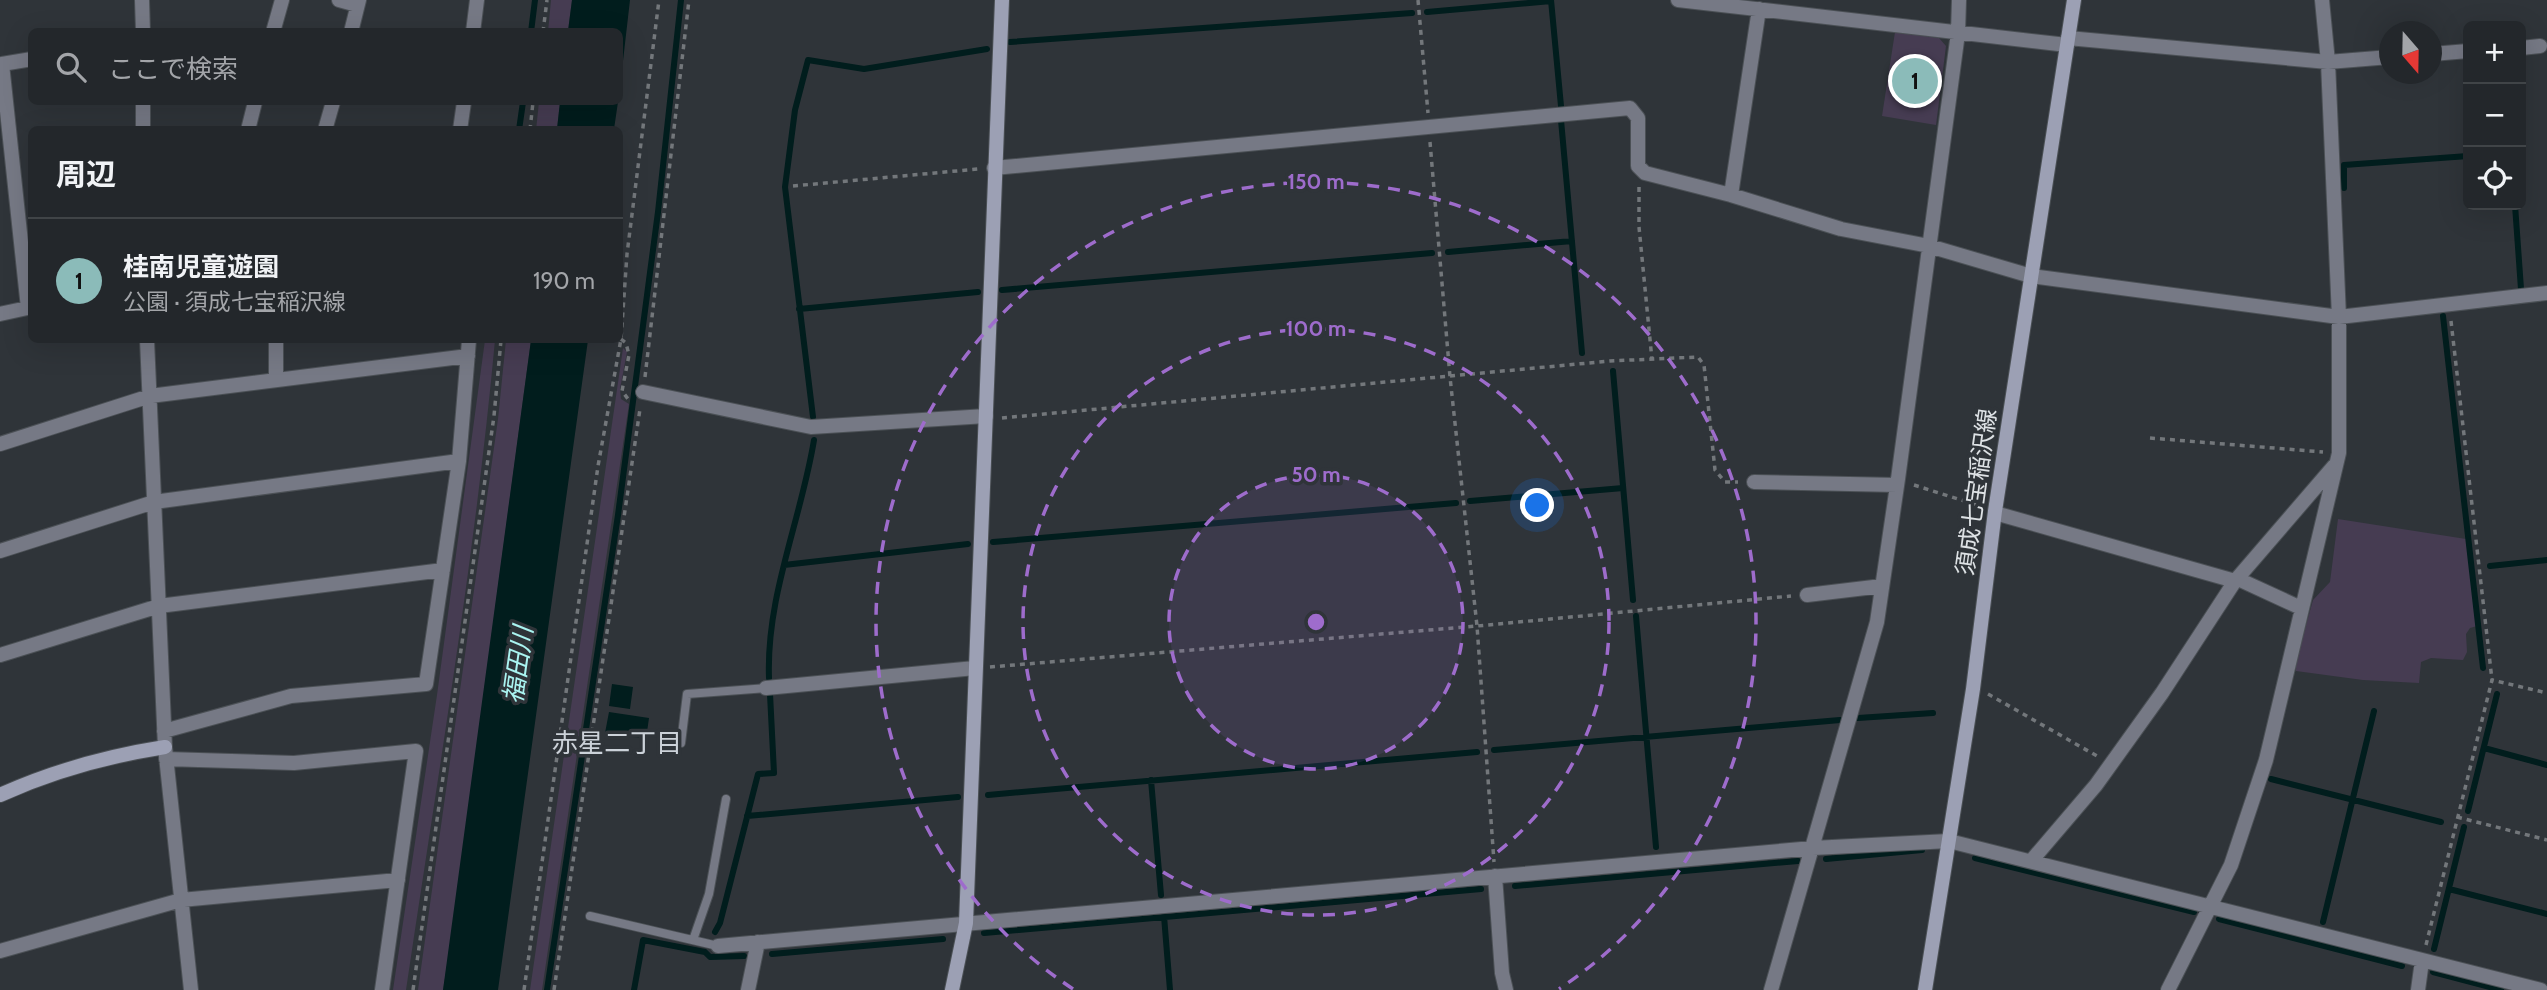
<!DOCTYPE html>
<html lang="ja">
<meta charset="utf-8">
<style>
body{margin:0;font-family:Cabin,"Noto Sans JP",sans-serif;background:#2f3337;color:#f1f3f6}
.controls{position:absolute;right:21px;top:21px;display:grid;overflow:hidden;border-radius:10px;box-shadow:0 7px 28px #0002}
.controls button{width:63px;height:63px;display:grid;place-items:center;padding:0;border:0;border-bottom:2px solid #404447;background:#23272b;color:#f1f3f6;font:35px sans-serif}
.compass{position:absolute;left:2379px;top:21px;width:63px;height:63px;border-radius:50%;background:#23272b;box-shadow:0 7px 28px #0002;rotate:160deg}
.you{position:absolute;left:1538px;top:506px;width:24px;height:24px;margin:-18px;border:5px solid #fff;border-radius:50%;background:#1a73e8;box-shadow:0 0 0 10px #1a73e833}
.badge{display:grid;place-items:center;width:46px;height:46px;border-radius:50%;background:#8bbbb9;color:#111;font-size:23px;font-weight:700}
.pin{position:absolute;translate:-50% -50%;border:4px solid #fff;box-shadow:0 2px 7px #0006}
.list{margin:0;padding:0;list-style:none}
h2{display:flex;justify-content:space-between;align-items:center;height:91px;margin:0;padding:0 28px;font-size:30px}
h2 small{font-size:23px;font-weight:400;color:#a3a5a9}
.list li{display:grid;grid-template-columns:46px 1fr auto;gap:21px;align-items:center;box-sizing:border-box;height:126px;padding:0 28px;border-top:2px solid #404447}
.list b{display:block;font-size:26px;white-space:nowrap}
.list p{margin:0;font-size:23px;white-space:nowrap;color:#a3a5a9}
.list em{font-size:23px;font-style:normal;color:#a3a5a9}
.icon{flex:none;width:38px;height:38px;fill:none;stroke:currentColor;stroke-width:2;stroke-linecap:round;stroke-linejoin:round}
.map{position:relative;flex:none;width:2547px;height:990px;overflow:hidden}
.search{position:absolute;background:#23272b;box-shadow:0 7px 28px #0002;left:28px;top:28px;width:595px;height:77px;display:flex;align-items:center;gap:18px;box-sizing:border-box;padding:0 24px;border-radius:10px;color:#a3a5a9;font-size:26px}
.panel{position:absolute;background:#23272b;box-shadow:0 7px 28px #0002;left:28px;top:126px;width:595px;height:217px;border-radius:10px}
.map>svg:first-child{display:block}
.green{fill:#463c52}
.water{fill:#011d1d}
.lines{fill:none;stroke-linecap:round;stroke-linejoin:round}
.stream{stroke:#011d1d;stroke-width:6}
.lane-casing{stroke:#4b5055;stroke-width:10}
.street-casing{stroke:#4b5055;stroke-width:16}
.secondary-casing{stroke:#4b5055;stroke-width:16}
.path{stroke:#73777b;stroke-width:3.5;stroke-dasharray:5 5;stroke-linecap:butt}
.lane{stroke:#767985;stroke-width:8}
.street{stroke:#767985;stroke-width:14}
.secondary{stroke:#9ca0b4;stroke-width:14}
.ring{fill:none;stroke:#9e6ccc;stroke-width:3.5;stroke-dasharray:12 9}
.labels{text-anchor:middle;dominant-baseline:central;stroke-width:7;stroke-linejoin:round;paint-order:stroke}
.street-label{font-size:24px;fill:#dee2e5;stroke:#2f3439}
.water-label{font-size:26px;font-style:italic;fill:#aaf4f1;stroke:#2f3439}
.neighbourhood-label{font-size:26px;fill:#ccd2d9;stroke:#2f3439}
.centre{fill:#9e6ccc;stroke:#2f3439;stroke-width:3.5}
.ring-label{font-size:21px;text-anchor:middle;font-weight:bold;fill:#9e6ccc;stroke:#2f3439;stroke-width:7;stroke-linejoin:round;paint-order:stroke}
</style>
<div class="map">
<svg width="2547" height="990" viewBox="0 0 2547 990">
<rect width="100%" height="100%" fill="#2f3439"/>
<!-- green -->
<path class="green" d="M551,0H572L568,31L548,32Z
M1895,32L1939,38L1946,46L1936,125L1882,116Z
M539,102H560L557,129L536,130Z
M485,340H495C475,557 438,774 406,990H393L437,695Z
M506,340H531L450,947L443,990H418L498,419Z
M623,348L627,352L620,389L621,399L629,404L542,990H530Z
M2338,519L2466,539L2477,626L2470,628L2466,634L2467,652L2463,660L2431,658L2421,662L2419,683L2363,680L2296,671V661L2313,600L2330,582Z"/>
<!-- water -->
<path class="water" d="M572,0H630L620,87V32L568,31Z
M560,102H618L614,129H557Z
M531,340H588L498,990H443Z
M612,684L633,687L630,709L609,706Z
M609,712L649,718L646,739L605,733Z"/>
<g class="lines">
<!-- stream -->
<path class="stream" d="M1551,0L1561,106
M1427,12L1551,1
M531,32L535,0
M1010,42L1412,13
M1561,120L1582,353
M519,130L523,102
M2344,188V165L2468,156
M2515,205L2521,289
M1448,252L1572,241
M1002,290L1432,253
M799,309L978,292
M2443,316L2483,668
M1613,371L1633,600
M813,417L785,187L795,110L808,60L864,69L987,49
M1470,501L1623,488
M993,542L1456,503
M784,565L968,544
M2490,566L2547,560
M1636,616L1656,847
M769,678C766,596 801,520 814,440
M1858,718L1933,713
M2484,748L2547,765
M1494,750L1840,720
M2271,779L2441,822
M1151,780L1161,895
M988,795L1477,752
M2468,811L2497,694
M747,816L958,797
M1975,858L2194,912
M1826,859L1922,850
M1515,886L1798,861
M2449,889L2547,914
M1164,916L1170,990
M2219,919L2402,966
M2323,922L2374,711
M715,932L720,923L758,774L774,773L770,694
M984,933L1481,889
M2434,949L2464,827
M772,954L943,939
M2433,972L2501,990
M547,990L618,515L658,212L681,0
M634,990L643,940L705,952L710,957L744,956"/>
<defs>
<path id="lane" d="M681,743L687,694L766,688
M590,916L718,946
M693,940L709,894L726,799"/>
<path id="street" d="M142,0L143,32
M339,0L357,5
M1678,0L2067,45
M273,32L282,0
M351,32L359,0
M473,32L477,0
M2068,38L2328,62L2390,57
M2521,48L2540,46
M2432,54L2468,51
M143,102V130
M248,130L255,102
M325,130L333,102
M460,130L464,102
M994,168L1630,108L1638,118V166L1645,173L1731,195L1841,229L1929,246L2031,276L2339,317L2547,293
M1731,195L1759,9
M28,308L2,64L32,59
M0,314L32,307
M147,340L165,747L191,990
M276,380V340
M643,392L811,427L986,416
M0,444L150,396L468,356
M1754,482L1897,485
M1995,513L2235,581
M0,551L154,502L459,461
M2238,579L2301,608
M1807,595L1882,586
M0,655L159,606L443,570
M766,688L975,668
M164,731L291,696L426,684L459,461L469,340
M166,759L294,763L416,751L382,990
M2032,860L2096,785L2162,693L2235,581L2334,466
M1495,876L1502,973L1506,990
M718,946L1813,848L1949,841L2541,990
M0,951L181,900L398,880
M748,990L758,942
M1771,990L1877,622L1898,479L1958,33L1959,0
M2168,990L2231,865L2266,760L2339,453V317L2328,62L2322,0
M2418,990L2422,961"/>
<path id="secondary" d="M0,795C53,771 108,756 165,747
M952,990L966,923L1002,0
M1925,990L1973,689L1995,511L2074,0"/>
</defs>
<!-- lane casing -->
<use href="#lane" class="lane-casing"/>
<!-- street casing -->
<use href="#street" class="street-casing"/>
<!-- secondary casing -->
<use href="#secondary" class="secondary-casing"/>
<!-- path -->
<path class="path" d="M1418,0L1428,113
M543,32L547,0
M530,130L533,102
M1430,142L1450,377L1477,626L1494,862
M793,186L978,169
M1639,187V227L1652,360
M2451,321L2492,680
M621,339L626,343L629,355L622,391L628,399
M645,377L689,0
M1002,418L1610,361L1698,357L1704,365L1715,470L1725,482H1738
M2150,438L2323,452
M1914,485L1980,506
M990,667L1477,626L1791,596
M1988,694L2097,756
M2457,817L2547,840
M2426,945L2492,680L2547,693
M413,990L494,416L501,340
M524,990L598,466L621,339L627,254L659,0
M554,990L640,409"/>
<!-- lane -->
<use href="#lane" class="lane"/>
<!-- street -->
<use href="#street" class="street"/>
<!-- secondary -->
<use href="#secondary" class="secondary"/>
</g>
<!-- distance rings -->
<circle cx="1316" cy="622" r="147" fill="#9e6ccc" fill-opacity=".12"/>
<g class="ring">
<circle cx="1316" cy="622" r="147"/>
<circle cx="1316" cy="622" r="293"/>
<path d="M1073 989A440 440 0 1 1 1559 989"/>
</g>
<g class="labels">
<!-- street labels -->
<g class="street-label">
<text transform="translate(1976 492) rotate(-82)">須成七宝稲沢線</text>
</g>
<!-- water labels -->
<g class="water-label">
<text transform="translate(518 665) rotate(-82)">福田川</text>
</g>
<!-- neighbourhood labels -->
<g class="neighbourhood-label">
<text x="617" y="743">赤星二丁目</text>
</g>
</g>
<circle cx="1316" cy="622" r="10" class="centre"/>
<g class="ring-label">
<text x="1316" y="189">150 m</text>
<text x="1316" y="336">100 m</text>
<text x="1316" y="482">50 m</text>
</g>
</svg>
<div class="controls">
<button>+</button>
<button>−</button>
<button><svg class="icon" aria-label="locate" viewBox="0 0 24 24"><circle cx="12" cy="12" r="6"/><path d="M12 2v4M12 18v4M2 12h4M18 12h4"/></svg></button>
</div>
<svg class="compass" viewBox="-18 -18 36 36"><path d="M0-13l5 13h-10z" fill="#e53935"/><path d="M0 13l5-13h-10z" fill="#a3a5a9"/></svg>
<div class="you"></div>
<div class="pin badge" style="left:1915px;top:81px">1</div>
<div class="search"><svg class="icon" aria-label="search" viewBox="0 0 24 24"><circle cx="10" cy="10" r="6"/><path d="M15 15l6 6"/></svg>ここで検索</div>
<section class="panel">
<h2>周辺<small></small></h2>
<ul class="list">
<li><span class="badge">1</span><div><b>桂南児童遊園</b><p>公園 · 須成七宝稲沢線</p></div><em>190 m</em></li>
</ul>
</section>
</div>
